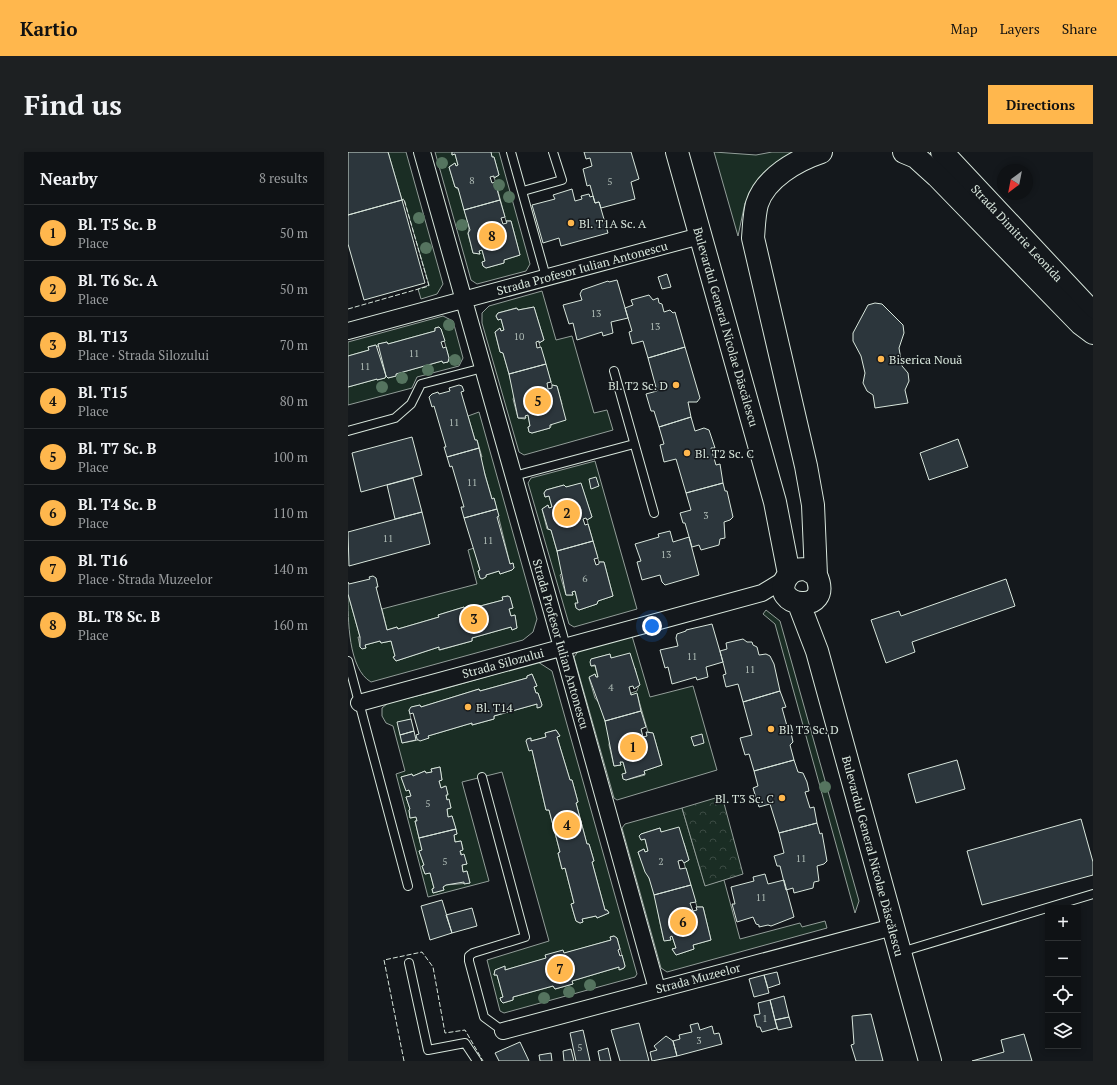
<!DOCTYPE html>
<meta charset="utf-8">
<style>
body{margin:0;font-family:"PT Serif",serif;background:#1d2022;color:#f1f3f6}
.controls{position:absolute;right:12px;bottom:12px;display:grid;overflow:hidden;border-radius:0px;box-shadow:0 2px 6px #0003}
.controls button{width:36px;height:36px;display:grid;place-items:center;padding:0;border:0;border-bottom:1px solid #2f3234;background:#0f1215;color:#f1f3f6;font:20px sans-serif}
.compass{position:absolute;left:649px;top:12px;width:36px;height:36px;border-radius:50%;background:#0f1215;box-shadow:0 2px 6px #0003;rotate:212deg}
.you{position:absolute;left:304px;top:474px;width:14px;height:14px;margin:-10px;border:3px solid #fff;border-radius:50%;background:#1a73e8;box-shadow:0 0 0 6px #1a73e833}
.badge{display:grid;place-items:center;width:26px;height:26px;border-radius:50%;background:#ffb74d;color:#111;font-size:13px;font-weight:700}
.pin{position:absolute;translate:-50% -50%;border:2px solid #fff;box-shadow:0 1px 4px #0006}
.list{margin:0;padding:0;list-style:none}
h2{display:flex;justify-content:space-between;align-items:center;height:52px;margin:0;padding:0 16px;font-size:17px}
h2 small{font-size:13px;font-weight:400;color:#9b9ea0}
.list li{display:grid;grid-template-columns:26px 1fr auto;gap:12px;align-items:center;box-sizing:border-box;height:56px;padding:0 16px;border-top:1px solid #2f3234}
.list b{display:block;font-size:15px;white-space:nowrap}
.list p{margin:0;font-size:13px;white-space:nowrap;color:#9b9ea0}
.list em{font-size:13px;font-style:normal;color:#9b9ea0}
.icon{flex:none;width:22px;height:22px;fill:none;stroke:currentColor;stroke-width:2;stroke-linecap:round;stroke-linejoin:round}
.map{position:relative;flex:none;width:745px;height:909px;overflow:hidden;border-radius:0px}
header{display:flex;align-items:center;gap:24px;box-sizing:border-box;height:56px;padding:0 20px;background:#ffb74d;color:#111}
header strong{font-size:19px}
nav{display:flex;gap:22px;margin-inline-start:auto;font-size:14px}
.intro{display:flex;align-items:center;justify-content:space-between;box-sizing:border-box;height:96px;padding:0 24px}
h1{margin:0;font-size:28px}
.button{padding:10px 18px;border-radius:0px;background:#ffb74d;color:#111;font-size:14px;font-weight:700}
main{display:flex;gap:24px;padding:0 24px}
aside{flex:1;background:#0f1215;border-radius:0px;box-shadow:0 2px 6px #0003}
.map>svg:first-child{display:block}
.grass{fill:#1a2d24;stroke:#939e99;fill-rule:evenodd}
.park{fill:url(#park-crowns);stroke:#939e99}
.building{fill:#2c363c;stroke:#d8e6dc}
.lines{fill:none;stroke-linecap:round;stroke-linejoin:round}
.lane-casing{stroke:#d8e6dc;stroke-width:10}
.street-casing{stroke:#d8e6dc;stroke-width:18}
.secondary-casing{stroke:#d8e6dc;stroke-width:24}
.primary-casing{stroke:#d8e6dc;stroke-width:24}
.lane{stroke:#14181c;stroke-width:8}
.street{stroke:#14181c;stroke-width:16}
.secondary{stroke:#14181c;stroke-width:22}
.primary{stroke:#14181c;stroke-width:22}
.fence{stroke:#d8e6dc;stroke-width:1;stroke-dasharray:5 2;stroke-linecap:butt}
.tree{fill:#55745f}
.poi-dot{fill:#ffb74d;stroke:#14181c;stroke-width:1.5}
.labels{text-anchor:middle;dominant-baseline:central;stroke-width:3;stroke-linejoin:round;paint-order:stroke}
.number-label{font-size:10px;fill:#adbab4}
.poi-label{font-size:12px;fill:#d8e6dc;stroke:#14181c;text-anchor:start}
.street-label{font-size:12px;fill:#d8e6dc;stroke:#14181c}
</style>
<header>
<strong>Kartio</strong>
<nav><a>Map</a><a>Layers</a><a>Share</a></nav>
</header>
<div class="intro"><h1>Find us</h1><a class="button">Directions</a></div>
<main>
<aside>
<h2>Nearby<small>8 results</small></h2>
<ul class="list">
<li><span class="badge">1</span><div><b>Bl. T5 Sc. B</b><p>Place</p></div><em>50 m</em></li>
<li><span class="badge">2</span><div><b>Bl. T6 Sc. A</b><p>Place</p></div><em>50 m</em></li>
<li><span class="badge">3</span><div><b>Bl. T13</b><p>Place · Strada Silozului</p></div><em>70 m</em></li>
<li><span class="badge">4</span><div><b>Bl. T15</b><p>Place</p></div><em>80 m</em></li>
<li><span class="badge">5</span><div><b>Bl. T7 Sc. B</b><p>Place</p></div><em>100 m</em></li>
<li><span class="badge">6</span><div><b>Bl. T4 Sc. B</b><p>Place</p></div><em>110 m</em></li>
<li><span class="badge">7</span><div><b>Bl. T16</b><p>Place · Strada Muzeelor</p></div><em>140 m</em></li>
<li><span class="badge">8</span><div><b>BL. T8 Sc. B</b><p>Place</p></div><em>160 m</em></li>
</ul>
</aside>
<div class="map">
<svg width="745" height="909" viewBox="0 0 745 909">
<defs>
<pattern id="park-crowns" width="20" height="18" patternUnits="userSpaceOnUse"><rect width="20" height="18" fill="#1a2d24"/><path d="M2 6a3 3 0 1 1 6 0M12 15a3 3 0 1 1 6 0" fill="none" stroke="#3b4b43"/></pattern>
</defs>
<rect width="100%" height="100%" fill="#14181c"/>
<!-- grass -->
<path class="grass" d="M40,0H58L95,132L89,142L73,147L70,137L81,133L56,48H54Z
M87,0H104V3L107,2L110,13L108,14L107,11L101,15L107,35L111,38L121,76L120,82L125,101L132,102L131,99L134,98L137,109L134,110L135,114L138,116L156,111V108L172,103L163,69H158L147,28L146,26L151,23L146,5H144L143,0H151L182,112L178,119L129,132L123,128Z
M366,0L408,3L424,0H447L407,36L397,51L390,84Z
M194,139L208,188L224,184L246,261L259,258L265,278L176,303L171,300L134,171V161L141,154ZM186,155L196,188L191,191L204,233L209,234L214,252L202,276L184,281L181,280L180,275L182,274L180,263L177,264V267L170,266L165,247L167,243L155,201L152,200L147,180L152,176L153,179L156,178L153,167L150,168L148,164L150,161L168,156L170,158Z
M95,164L105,169L115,206L111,214L69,225L64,236L0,253V235L29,227V228L37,226L38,224L40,226L48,224V222L94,209L95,211L100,210L101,206L93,177L91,175L87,176V179L40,192L39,190L30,192V195L27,193L20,195L21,198L0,204V190Z
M131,260L189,467L185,480L175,488L23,530C0,517 0,467 0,442L12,485H10L12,495L18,496L17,493L32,489L33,491L43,489L47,504L45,505L48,509L91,495L92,498L124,489V486L163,475L164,478L169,476L167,463L163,464L161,457L165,456L162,446L160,444L155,445V448L117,458L116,455L90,463L91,465L50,477L49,475L39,478L34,457L129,432L120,398L126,396L132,418L130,419L132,426L138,425V423L151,419L152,422L164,418L166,416L165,411L162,412L146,346L144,347L132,305H134L129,288H127L120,264Z
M247,309L289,457L226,475L221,472L180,331L183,326ZM233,332L244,365L239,368L251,410H256L265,444L250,449L249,452L231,458L227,452L230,451L227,439L224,440L225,443H218L212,423L215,420L203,378L199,377L194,357L200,353L201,356L204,355L201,344L197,345L196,341L198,338L216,333L218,335Z
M418,458L432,469L511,749L507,761L427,472L415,462Z
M284,484L302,545L345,534L369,618L269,648L266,646L226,505L231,498ZM262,502L263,506L287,516L291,533L289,539L283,541V543L289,542L300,580L305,581L314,613L296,619L297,623L278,628L276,627L278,621L275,610H272L273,613L266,614L261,593L262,586L252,552L247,546L241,526L247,522L248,525H250L247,514H243L244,507Z
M190,510L204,519L289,822L287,825L156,861L152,859L139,808L201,789L154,620L114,630L141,729L80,745L48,622L57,619L45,574L38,571L34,564V556L40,551L85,540ZM184,522L189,534L186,535L188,541H190L194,553L190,556L189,552L146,564V567L124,573V571L80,584L81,586L54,591L56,569L63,567L61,558L64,555L72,553L73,555L131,537L132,539L179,526V524ZM208,578L212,584L209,585L222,628H224L230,650L228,651L239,692H241L246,709L244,710L257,758H259L261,761L249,766L248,764L234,767L235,770L232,771L228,769L223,752L226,751L217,716L214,717L210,701L212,700L201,658H198L184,598L178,589L182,586L183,589L198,585L197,581ZM92,615L94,628L91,629L93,636L97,634L100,642L98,643L99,648H101L103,656L99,657L100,665L104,664L109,682L106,683L107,690L113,689L115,697L112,699L119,712L114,713L115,720L119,719L122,731L98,733L95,735L96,738L85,741L84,737L86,736L82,721L77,722L74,714L76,713L71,699L74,698L67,669H69L68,665L62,666L61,658L62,657L58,645L63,644L61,638H58L53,625L64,622L65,624L77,619L78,621L84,620L83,617ZM266,784L269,786L277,814L276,816L272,818L271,815L224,829L225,832L207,837L205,834L165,845V848L155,851L153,849L152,846L155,845L149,823H146L147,818L157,815V818L263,788L262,785Z
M334,656L357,733L376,728L392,787L452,771L454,775L477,769L479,776L319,820L313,816L274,676L277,672ZM312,676L313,680L336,691L341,708L336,711L349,755H355L363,788L345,793L346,797L328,803L324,797L328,796L324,784L322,785V788H316C310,768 310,748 302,728C298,719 294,711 290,700L296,697L297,700L300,699L297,687L293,688V682Z"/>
<!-- park -->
<path class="park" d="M374,644L395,722L357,734L334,656Z"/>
<!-- building -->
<path class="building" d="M0,0H40L54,48L0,63Z
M104,0H143L144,5H146L151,23L146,26V24L142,25L144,31L147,30L152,48L116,58L110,36L107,35L101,15L107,11L108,14L110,13L107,2L104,3Z
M236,0H283L291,27L283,30L287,47L253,56L251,50L247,51L242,33L239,34L235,17L244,14L242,6L238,7Z
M224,37L227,49L234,47L233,44L241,42L242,45L245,44L247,51L251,50L260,81L213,94L211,86L195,91L184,53L207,47L205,43Z
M54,48L77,131L16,148L0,92V63Z
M152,48L157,65L153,66L155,72L159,71L158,69H163L172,103L156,108V111L138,116L135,114L134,110L137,109L134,98L131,99L132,102L125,101L120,81L122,78L116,58Z
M319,122L323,135L314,137L310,125Z
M269,128L280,166L263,170L265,181L255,184L254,180L229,188L225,171L221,172L215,153L234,148L232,142L234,138L260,129L261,130Z
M301,143L305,148L310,146L311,151L314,152L316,160L322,158L325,161L327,160L337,195L300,206L295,189L284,192L281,180L284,179L277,156L285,153L283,148Z
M527,151L534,152L555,173L556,181L551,196L554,214L560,221L561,229L557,238L560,251L527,256L525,243L519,239L515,231L517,221L513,204L505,189V181L520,153Z
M186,155L196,188L191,191V189L188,190L189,196L193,195L198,212L161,222L155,201L152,200L147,180L152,176L153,179L156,178L153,167L150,168L148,164L150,161L169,156L170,158Z
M91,175L93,177L97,189L93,190L95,196L98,195L101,206L100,210L95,211L94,209L48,222V224L40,226L38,224L30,192L39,190L40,192L87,179V176Z
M28,193L38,224L37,226L29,228V227L0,235V204L21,198L20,195Z
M337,195L352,246L349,250H340L343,265L311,275L306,259H303L298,242L309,239L300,206Z
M198,212L203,230L199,231L200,237L204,236V233L209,234L218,268L202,273V276L184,281L181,280L180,275L182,274L180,263L177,264L178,266H170L161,222Z
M111,233L114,234L116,239L113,240L127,288H129L131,296L99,305L96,295H98L86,254L84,255L81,245L84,242L90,240L91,242L102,239L101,236Z
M343,265L347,279L356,276L361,278L367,296H363L368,313L372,312L375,331L338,341L328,307L316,310L312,293L316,292L311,275Z
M64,285L74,323L13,340L4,301Z
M610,287L620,315L581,328L572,301Z
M131,296L137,323L144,347L146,346L149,357L116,366L113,355H116L104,314L102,315L99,305Z
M248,325L251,334L243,337L241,327Z
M65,326L74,360L47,367L39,333Z
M233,331L244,365L239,368L238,366L235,367L237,373L240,372L245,389L209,399L203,378L200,377L194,357L200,353L201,356L204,355L201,344L197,345L196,341L198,338L216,333L218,335Z
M375,331L377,339H379L385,365L382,368L376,370L377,386L372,387L371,393L353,398L351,393L344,395L337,371H335L332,361L343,358L338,341Z
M149,357L151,364L149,365L162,412L165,411L166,416L164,418L152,422L151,419L138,423V425L134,427L132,426L130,419L132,418L116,366Z
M74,360L82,392L1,414L0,380Z
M322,379L325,390L341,385L351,423L317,433L314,430L312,423L294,428L289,410L293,409L287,392L311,385L310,382Z
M245,389L250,406L246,407L248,413L251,412V410H256L265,444L250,449L249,452L231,458L228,456L227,451H230L227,439L224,440L225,443H218L209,399Z
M25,424L28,426L30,435H28L39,478L49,475L50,477L91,465L90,463L116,455L117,458L155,448L154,445L160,444L162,445L165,456L161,457L163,464L167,463L169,476L164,478L163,475L124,486V489L91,498V495L48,509L45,505L47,504L43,489L33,491L32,489L17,493L18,496L14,497L12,495V485L0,442V430L1,432L22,427L21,425Z
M658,427L667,454L564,490L567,500L538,511L523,468L551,459L553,464Z
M364,472L375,510L358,515L360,525L349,528L348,525L324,532L320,515L317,516L312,498L330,494L328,486L329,482L338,479V478Z
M395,487L399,490H404L405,493L409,495L411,503L418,502L422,504L426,512L432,539L395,550L390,532L378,535L375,523L378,522L372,499L379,497L378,491Z
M282,501L292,533L286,537L285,534L281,535L283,543L289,541L293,559L257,569L241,525L247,522L248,525H250L247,513L243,514L242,510L243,507L262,502L263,506Z
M184,522L189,534L186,535L188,541H190L194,553L193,555L189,556V552L146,564V567L124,573V571L80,584L81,586L72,589L69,587L68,583L71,582L65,561L62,562L61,558L63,555L72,553L73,555L131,537L132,539L179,526V524Z
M432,539L438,555L434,556L439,574L443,573L445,581H443L445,590L442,593L446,608L406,619L401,602L397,603L392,586L404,583L395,550Z
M293,559L298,575L293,577L295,585L299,584L298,580L305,581L314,613L296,619L297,622L278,628L275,627L274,622L278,621L275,610H272L273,613L266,614L257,569Z
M63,567L66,579L52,583L49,570Z
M208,578L212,584L209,585L222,628H224L230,650L228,651L239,692H241L246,709L244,710L257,758H259L261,761L249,766L248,764L234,767L235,770L232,771L228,769L223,752L226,751L217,716L214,717L210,701L212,700L201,658H198L184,598L181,599L178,589L179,587L183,586V589L198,585L197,581Z
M66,579L68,588L54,591L52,583Z
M354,582L356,591L346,594L343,585Z
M446,608L450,620L455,621L459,630L461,639L457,640L462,656L466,655L469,671L431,681L422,652L411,655L405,636L410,634L406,619Z
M609,608L617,637L568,651L560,622Z
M92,615L94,628L91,629L93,636L98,634L100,643H98L99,648L101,647L103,656L99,657L100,665L104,664L108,677L71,686L67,669H69L68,665L62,666L61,658L62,657L58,645L63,644L61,638L58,639L53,625L64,622L65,624L77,619L78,621L84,620L83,617Z
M733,667L745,710V723L634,753L619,699Z
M469,671L472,682L474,681L479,709L476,712L469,714L471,729L466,730L465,736L446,741L445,736L438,738L432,714H429L426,704L436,701L431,681Z
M331,675L341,708L336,711L334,708L330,709L332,717L338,716L343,733L306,743L301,726L297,720L290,700L296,697L297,700L300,699L297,687L293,688L291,684L293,682L312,676L313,680Z
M108,677L109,682L106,683L107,690L113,689L115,698L112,699L113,703L116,702L119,712L114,713L115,720L119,719L122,731L116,732V730L98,733L95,735L96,738L85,741L84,737L86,736L82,721L77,722L74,714L76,713L71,699L74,698L71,686Z
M417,722L420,732L436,728L446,765L423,774L420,773L411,775V773L408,772L405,765L389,770L384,752H387L383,735L406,729L405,725Z
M343,733L348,750L342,751L345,759L349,758L348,755H355L363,788L345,793L346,797L328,803L324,797L328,796L324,784L322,785L323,788L316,789L306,743Z
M94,748L104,781L82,788L73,754Z
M124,756L129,774L104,781L98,763Z
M266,784L269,786L272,797L270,798L272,804L274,803L277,814L276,816L271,818V815L224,829L225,832L207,837L205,834L165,845V848L155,851L153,849L152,846L155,845L149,823H146L147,818L157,814V818L198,806L197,803L215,798L216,801L263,788L262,785Z
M429,820L432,832L420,836L416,823Z
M416,823L421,841L406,845L401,827Z
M436,844L441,865L427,868L422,848Z
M422,848L429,876L414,880L412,875H409L406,863L412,862L410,851Z
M523,862L535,909H508L503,893L506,892L504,864Z
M441,865L444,875L430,878L427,868Z
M291,871L301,909H272L263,878Z
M350,871L352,878L364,874L366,882L371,881L374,892L329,904L325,889L332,887L331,883L344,880L342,873Z
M235,878L242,909H228L222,881Z
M676,882L684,909H624L656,900L653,888Z
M318,884L325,889L329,904L304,909L302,900L309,898L306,894Z
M172,890L181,909H151L147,901Z
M260,896L263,909H252L250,899Z
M223,897L226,909H216L215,899Z
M203,901L204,909H192L191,903Z"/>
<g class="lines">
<defs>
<path id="lane" d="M163,0L198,125
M175,39L214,28L205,0
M266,219L306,361
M0,279L47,266L63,252L73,232L135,216
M166,324L286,292
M0,509L60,734
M134,625L177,785L125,801L121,804V809L136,865L155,879
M553,800L745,742
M61,811L80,898L117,891L129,909"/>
<path id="street" d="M74,0L214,495L309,837
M0,179L352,84
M11,551L414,441L437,427
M155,879L545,775"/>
<path id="secondary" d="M594,0L745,161"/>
<path id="primary" d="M329,0L427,350L441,422
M556,0L568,5L589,24L733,172L745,181
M468,423L458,417C450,417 444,418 439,425C419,455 487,465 468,423L465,353L458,314L405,86C406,75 406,63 409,52C417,26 449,8 473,0
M451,452L469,499L582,909"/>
</defs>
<!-- lane casing -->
<use href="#lane" class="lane-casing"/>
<!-- street casing -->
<use href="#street" class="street-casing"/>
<!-- secondary casing -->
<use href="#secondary" class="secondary-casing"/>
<!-- primary casing -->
<use href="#primary" class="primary-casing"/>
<!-- lane -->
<use href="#lane" class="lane"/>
<!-- street -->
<use href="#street" class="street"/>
<!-- secondary -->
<use href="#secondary" class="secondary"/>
<!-- primary -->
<use href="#primary" class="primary"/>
<!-- fence -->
<path class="fence" d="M0,157L81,134L56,47L54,48
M56,909L36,808L74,800L85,815L97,881L117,878L135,909"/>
</g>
<!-- trees -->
<g class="tree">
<circle cx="94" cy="11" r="6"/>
<circle cx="151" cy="33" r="6"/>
<circle cx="161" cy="45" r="6"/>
<circle cx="71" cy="66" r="6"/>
<circle cx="114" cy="73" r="6"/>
<circle cx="78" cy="96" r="6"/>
<circle cx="101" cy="173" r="6"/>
<circle cx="107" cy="208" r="6"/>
<circle cx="80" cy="218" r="6"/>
<circle cx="54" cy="226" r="6"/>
<circle cx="34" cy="235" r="6"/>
<circle cx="477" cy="635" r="6"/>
<circle cx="242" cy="833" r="6"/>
<circle cx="221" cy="840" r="6"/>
<circle cx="196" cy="846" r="6"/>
</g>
<!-- markers -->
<g class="poi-dot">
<circle cx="223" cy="71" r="4"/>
<circle cx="533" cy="207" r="4"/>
<circle cx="328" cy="233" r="4"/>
<circle cx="339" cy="301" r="4"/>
<circle cx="120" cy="555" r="4"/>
<circle cx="423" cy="577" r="4"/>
<circle cx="434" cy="646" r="4"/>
</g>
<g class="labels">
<!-- number labels -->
<g class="number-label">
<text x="124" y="28">8</text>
<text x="262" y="29">5</text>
<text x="248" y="161">13</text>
<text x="307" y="174">13</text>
<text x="171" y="184">10</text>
<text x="66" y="201">11</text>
<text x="17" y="214">11</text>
<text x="106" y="270">11</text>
<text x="124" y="330">11</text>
<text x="358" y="363">3</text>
<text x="40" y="386">11</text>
<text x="140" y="388">11</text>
<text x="318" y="402">13</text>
<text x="237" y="426">6</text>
<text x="344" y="504">11</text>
<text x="402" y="517">11</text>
<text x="263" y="535">4</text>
<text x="80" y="651">5</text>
<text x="453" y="706">11</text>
<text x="97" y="709">5</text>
<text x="313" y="709">2</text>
<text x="413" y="745">11</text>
<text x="417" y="866">1</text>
<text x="351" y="888">3</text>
<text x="232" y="895">5</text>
</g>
<!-- poi labels -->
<g class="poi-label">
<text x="231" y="71">Bl. T1A Sc. A</text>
<text x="541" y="207">Biserica Nouă</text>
<text x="320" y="233" text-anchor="end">Bl. T2 Sc. D</text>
<text x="347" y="301">Bl. T2 Sc. C</text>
<text x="128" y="555">Bl. T14</text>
<text x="431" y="577">Bl. T3 Sc. D</text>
<text x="426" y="646" text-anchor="end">Bl. T3 Sc. C</text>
</g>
<!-- street labels -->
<g class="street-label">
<text transform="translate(669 81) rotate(47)">Strada Dimitrie Leonida</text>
<text transform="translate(234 116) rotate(-15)">Strada Profesor Iulian Antonescu</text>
<text transform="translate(378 175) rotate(74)">Bulevardul General Nicolae Dăscălescu</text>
<text transform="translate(213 492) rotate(74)">Strada Profesor Iulian Antonescu</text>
<text transform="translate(155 511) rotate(-15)">Strada Silozului</text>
<text transform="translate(525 704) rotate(75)">Bulevardul General Nicolae Dăscălescu</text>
<text transform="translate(350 826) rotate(-15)">Strada Muzeelor</text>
</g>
</g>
</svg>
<div class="controls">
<button>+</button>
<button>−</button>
<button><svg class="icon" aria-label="locate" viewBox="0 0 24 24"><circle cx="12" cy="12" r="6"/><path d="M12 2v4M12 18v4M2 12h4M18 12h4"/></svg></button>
<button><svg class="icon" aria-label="layers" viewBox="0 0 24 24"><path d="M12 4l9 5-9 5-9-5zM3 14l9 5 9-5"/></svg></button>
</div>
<svg class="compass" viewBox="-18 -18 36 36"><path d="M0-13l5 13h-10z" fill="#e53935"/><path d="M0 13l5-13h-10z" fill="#9b9ea0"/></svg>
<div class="you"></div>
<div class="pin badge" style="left:285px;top:595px">1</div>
<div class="pin badge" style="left:219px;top:361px">2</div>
<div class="pin badge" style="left:126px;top:467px">3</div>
<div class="pin badge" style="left:219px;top:673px">4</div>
<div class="pin badge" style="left:190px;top:249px">5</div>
<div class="pin badge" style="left:335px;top:770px">6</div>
<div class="pin badge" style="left:212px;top:817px">7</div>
<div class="pin badge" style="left:144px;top:84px">8</div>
</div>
</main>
